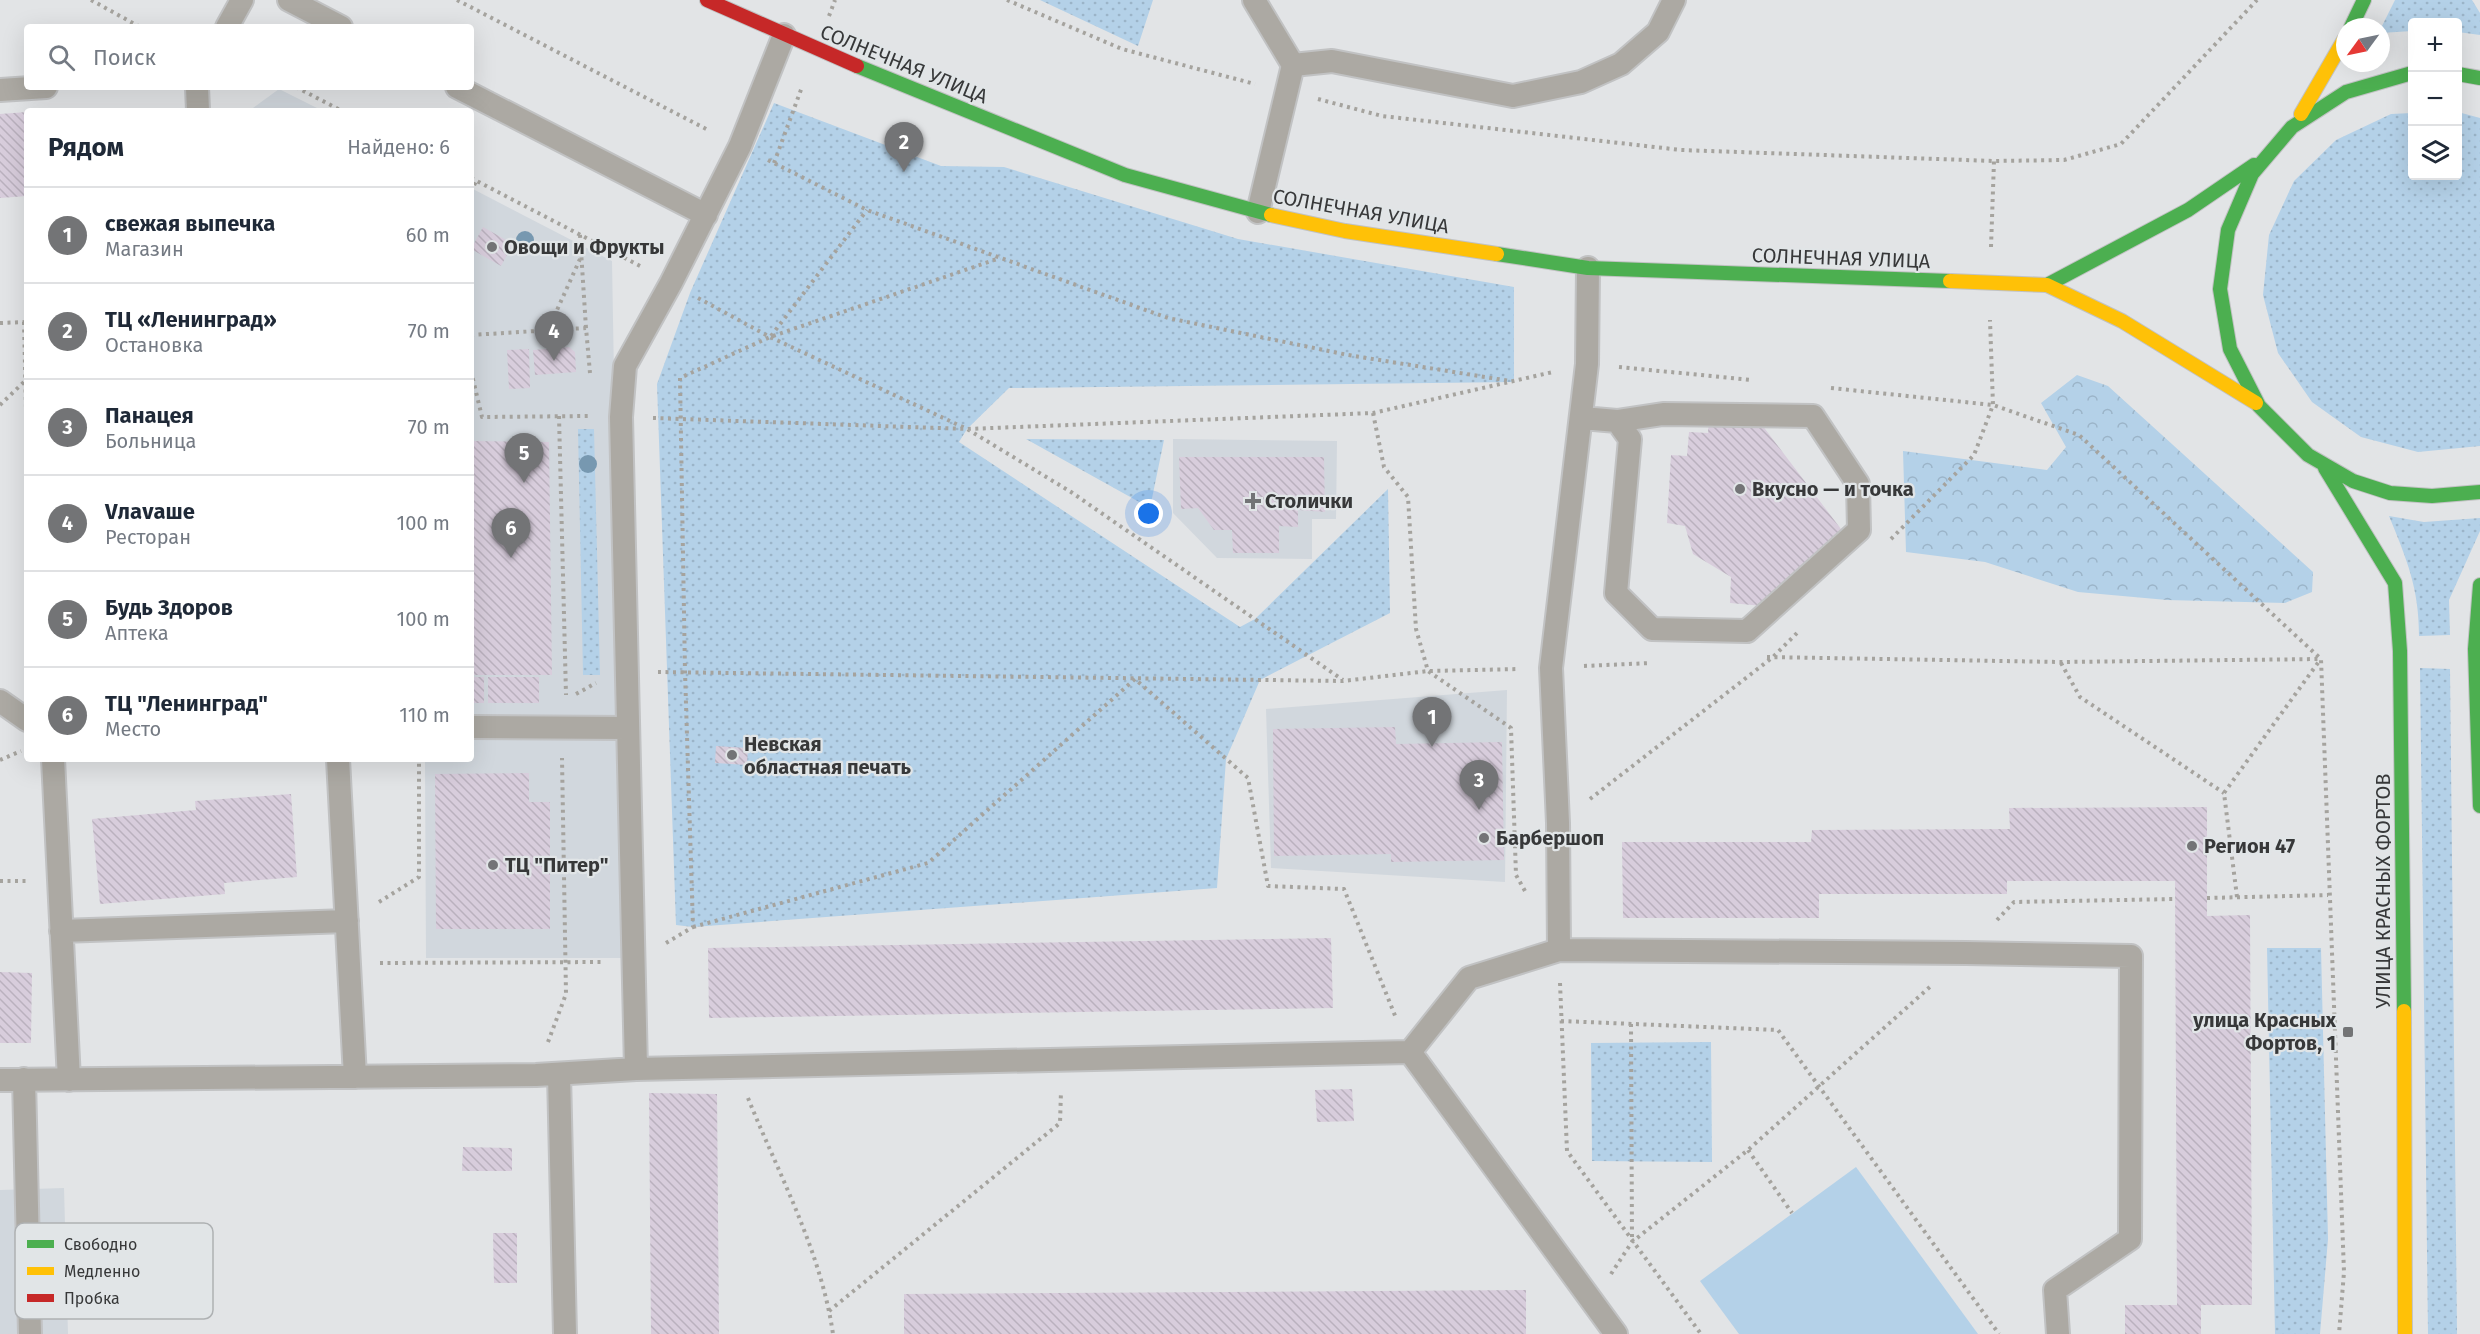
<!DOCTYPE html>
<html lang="ru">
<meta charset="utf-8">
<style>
body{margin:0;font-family:"Fira Sans",sans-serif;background:#f6f6f7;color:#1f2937}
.controls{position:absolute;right:18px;top:18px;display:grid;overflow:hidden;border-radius:6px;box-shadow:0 6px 24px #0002}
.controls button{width:54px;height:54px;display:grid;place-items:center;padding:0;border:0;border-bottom:2px solid #e0e1e3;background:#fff;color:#1f2937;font:30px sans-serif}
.compass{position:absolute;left:2336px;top:18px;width:54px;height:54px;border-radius:50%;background:#fff;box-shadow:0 6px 24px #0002;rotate:237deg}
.you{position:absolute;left:1149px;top:514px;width:21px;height:21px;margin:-15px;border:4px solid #fff;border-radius:50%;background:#1a73e8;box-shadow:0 0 0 9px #1a73e833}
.badge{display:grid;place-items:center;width:39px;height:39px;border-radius:50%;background:#737476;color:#fff;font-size:20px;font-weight:700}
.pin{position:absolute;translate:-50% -50px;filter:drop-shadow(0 2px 3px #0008)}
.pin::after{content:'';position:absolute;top:32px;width:21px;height:18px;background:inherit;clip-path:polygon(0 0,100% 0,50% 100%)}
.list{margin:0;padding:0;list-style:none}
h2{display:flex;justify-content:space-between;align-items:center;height:78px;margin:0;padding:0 24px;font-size:26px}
h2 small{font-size:20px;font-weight:400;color:#747a83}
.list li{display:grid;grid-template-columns:39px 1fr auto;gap:18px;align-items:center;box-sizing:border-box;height:96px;padding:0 24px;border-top:2px solid #e0e1e3}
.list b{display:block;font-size:22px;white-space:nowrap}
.list p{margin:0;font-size:20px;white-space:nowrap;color:#747a83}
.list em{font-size:20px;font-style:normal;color:#747a83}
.icon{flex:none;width:33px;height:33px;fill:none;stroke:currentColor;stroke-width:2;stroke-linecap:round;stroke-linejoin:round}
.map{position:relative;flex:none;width:2480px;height:1334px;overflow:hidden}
.search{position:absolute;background:#fff;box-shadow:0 6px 24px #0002;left:24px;top:24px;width:450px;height:66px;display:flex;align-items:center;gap:15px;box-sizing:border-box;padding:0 21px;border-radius:6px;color:#747a83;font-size:22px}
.panel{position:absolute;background:#fff;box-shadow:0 6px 24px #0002;left:24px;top:108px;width:450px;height:654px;border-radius:6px}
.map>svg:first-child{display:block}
.built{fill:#d1d7dd}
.grass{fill:url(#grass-dots)}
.forest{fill:url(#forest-crowns)}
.garden{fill:#b4d1e8}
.building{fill:url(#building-back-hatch)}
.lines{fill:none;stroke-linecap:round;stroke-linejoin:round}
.lane-casing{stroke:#c1c2c3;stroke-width:26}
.fast-casing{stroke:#c1c2c3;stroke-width:16}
.slow-casing{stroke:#c1c2c3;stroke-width:16}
.jam-casing{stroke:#c1c2c3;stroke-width:16}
.path{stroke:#a5a39e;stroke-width:4;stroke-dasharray:3 4.5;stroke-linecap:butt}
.lane{stroke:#aca9a3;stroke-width:22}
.fast{stroke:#4caf50;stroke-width:14}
.slow{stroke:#ffc107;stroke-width:14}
.jam{stroke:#c62828;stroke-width:14}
.tree{fill:#7798b0}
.poi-dot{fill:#737476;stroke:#e1e5e7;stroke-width:2}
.labels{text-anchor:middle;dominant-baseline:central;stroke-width:4.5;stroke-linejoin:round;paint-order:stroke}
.street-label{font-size:20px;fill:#373839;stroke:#e1e5e7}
.poi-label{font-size:20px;font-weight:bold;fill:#373839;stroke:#e1e5e7;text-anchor:start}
.key{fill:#e1e5e7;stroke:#aeb1b3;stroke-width:1.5}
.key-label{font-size:16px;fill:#373839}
</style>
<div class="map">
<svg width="2480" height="1334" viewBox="0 0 2480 1334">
<defs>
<pattern id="grass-dots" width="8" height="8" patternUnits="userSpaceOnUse" patternTransform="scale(1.5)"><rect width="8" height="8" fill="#b4d1e8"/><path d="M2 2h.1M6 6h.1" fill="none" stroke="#9bb4c8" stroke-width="1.8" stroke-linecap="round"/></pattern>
<pattern id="forest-crowns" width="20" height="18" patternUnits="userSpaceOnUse" patternTransform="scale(1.5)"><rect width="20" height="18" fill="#b4d1e8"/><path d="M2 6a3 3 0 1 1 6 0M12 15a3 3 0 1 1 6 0" fill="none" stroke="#9bb4c8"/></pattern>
<pattern id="building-back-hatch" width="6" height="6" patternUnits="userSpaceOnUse" patternTransform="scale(1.5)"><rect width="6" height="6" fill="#d8cddc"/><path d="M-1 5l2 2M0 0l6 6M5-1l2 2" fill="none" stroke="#bab1be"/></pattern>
</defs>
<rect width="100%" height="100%" fill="#e2e4e6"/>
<!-- built -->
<path class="built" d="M279,89L323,111H249Z
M471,188L612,261L624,958H426L425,759H471Z
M1173,439L1337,441L1336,519H1312V559L1217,558L1173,513Z
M1507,690L1505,882L1271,868L1266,709Z
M64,1188L68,1334H0V1190Z"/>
<!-- grass -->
<path class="grass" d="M1040,0H1153L1138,46Z
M2395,0H2472L2480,13V35L2458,32V22H2412V31L2381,33V28Z
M774,103L941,166L1004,167L1238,239L1514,287V382L1009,388L967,429L959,442L1240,627L1255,619L1388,489L1390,613L1260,680L1226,759L1217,888L693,927L676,925L657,384L690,293Z
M2458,112L2480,118V446L2418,452L2361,437L2312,402L2278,353L2263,295L2269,235L2294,181L2336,140L2391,114L2412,113V176H2458Z
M578,429H594L600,675H583Z
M1026,439L1164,440L1150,508Z
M2389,516L2424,522L2480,518V531L2449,600L2450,635L2419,636C2419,588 2407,560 2389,516Z
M2420,668L2450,669L2457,1334H2428Z
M2267,948H2321L2328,1239L2320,1334H2275Z
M1711,1042L1712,1162L1592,1161L1591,1043Z"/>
<!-- forest -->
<path class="forest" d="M2077,375L2108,386L2313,572L2312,592L2285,603L2167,600L2078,592L1985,562L1906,552L1903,451L2047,470L2066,447L2041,403Z"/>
<!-- garden -->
<path class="garden" d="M1856,1167L1978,1334H1739L1700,1281Z"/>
<!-- building -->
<path class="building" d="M27,112V196L0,198V114Z
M483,227L513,244L501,266L471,249Z
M569,347L575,352L576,372L535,375L533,350Z
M529,349L530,388L509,389L507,350Z
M1709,417L1759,421L1844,533L1763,606L1730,603L1731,577L1693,554L1685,526L1667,523L1671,455L1687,456L1689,432L1708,433Z
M471,441L549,442L552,675H471Z
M1179,457H1324L1325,512L1298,510V527L1279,526V553H1233L1232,530H1214L1198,508L1181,509Z
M471,677H484V703H471Z
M488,677H539V703H488Z
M1395,727L1396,744L1502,742L1504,860L1391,862V854L1274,856L1273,729Z
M716,746L748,748L747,765L715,763Z
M529,773V802H550V929H436L435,774Z
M291,794L297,877L224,883L225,894L100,904L92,819L196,810L195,801Z
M2207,807V916L2250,915L2252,1305H2201V1334H2125V1305H2177L2175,881H2007V894H1819V918H1623L1622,842H1811L1812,830L2010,829L2009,808Z
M1331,938L1333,1008L709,1018L708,948Z
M0,972L32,973L31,1043H0Z
M1352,1089L1354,1121L1317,1122L1315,1090Z
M649,1093L717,1094L719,1334H651Z
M463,1147L512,1148V1171H462Z
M493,1233H517V1283H494Z
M1526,1290V1334H904V1294Z"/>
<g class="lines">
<defs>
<path id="lane" d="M289,0L341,27
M1254,0L1293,65L1258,212
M227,27L242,0
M1293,65L1332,61L1513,96L1581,82L1621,64L1658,32L1674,0
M197,87L198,111
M457,87L706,215
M0,90L46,87
M1582,418L1617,421L1630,439L1616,593L1652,629L1747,631L1859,530L1858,484L1813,416L1663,414L1617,421
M0,701L27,720
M471,727L628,728
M53,759L69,1080
M338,759L355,1077
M61,931L347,921
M1559,950L1966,953L2131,956L2130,1239L2055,1290L2058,1334
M1410,1052L1616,1334
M636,1069L621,417L625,366L671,283L740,146L784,35
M559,1074L565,1334
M24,1079L30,1334
M0,1080L536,1075L636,1069L1410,1052L1469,978L1559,950L1558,823L1551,668L1587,364L1588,268"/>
<path id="fast" d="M2351,27L2364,0
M857,66L1125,175L1271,215
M2412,73L2346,92L2292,127L2252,174L2228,230L2220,289L2230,349L2259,406L2308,455L2353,481L2390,493L2432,496L2480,492
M2458,74L2480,78
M1497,254L1588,268L1950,281
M2047,285L2188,210L2254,165
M2325,468L2395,583L2400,651L2404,1011
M2480,585L2475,649L2480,806"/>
<path id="slow" d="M2301,114L2345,38
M1271,215L1345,231L1497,254
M1950,281L2047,285L2122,321L2256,403
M2404,1011L2405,1334"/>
<path id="jam" d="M707,0L857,66"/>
</defs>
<!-- lane casing -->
<use href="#lane" class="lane-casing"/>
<!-- fast casing -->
<use href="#fast" class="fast-casing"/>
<!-- slow casing -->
<use href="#slow" class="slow-casing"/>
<!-- jam casing -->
<use href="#jam" class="jam-casing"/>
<!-- path -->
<path class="path" d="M91,0L140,27
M457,0L710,131
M1007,0L1122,49L1255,84
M829,16L835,0
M296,87L342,111
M1318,99L1382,116L1681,150L1994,161L2064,160L2121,144L2257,0
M768,160L867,210L1168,318L1348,355L1510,381
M774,163L802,87
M471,178L644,268
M471,192L476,181
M580,235L586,328
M1991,247L1994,161
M698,298L770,337L967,429L1071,492L1343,680
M24,322L27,452
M0,323L27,322
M548,330L580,259
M471,335L586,328L590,373
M771,336L867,210
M1619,367L1752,380
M471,371L482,417L589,416
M1831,388L1993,405L2079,435L2321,659L2344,1272L2339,1334
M0,405L25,381
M1373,413L1384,467L1408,497L1416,629L1428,671L1511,728L1516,875L1525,891
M559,416L566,695
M653,418L967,429L1373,413L1553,372
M1891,539L1974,455L1993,405L1990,320
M1767,657L2061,662L2320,659
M2061,663L2080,697L2224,793
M1584,666L1651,663
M658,672L1343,681L1428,671L1519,669
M576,694L596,683
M0,760L21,751
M1590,799L1773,657L1797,633
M0,881H28
M2237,897L2224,793L2320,660
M2207,898L2328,895
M379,902L419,877V759
M1997,920L2014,902L2175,899
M693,927L928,863L1135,679L1248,778L1268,886L1344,889L1396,1018
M666,943L693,927L685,672L680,378L770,337L1000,258
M380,963L603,962
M1560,983L1567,1151L1701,1334
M1561,1021L1778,1030L1999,1334
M1631,1024L1632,1241
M548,1042L566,994L562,758
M748,1098C779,1175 821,1251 833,1334
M1748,1150L1792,1213
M1611,1274L1632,1242L1748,1150L1932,985
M829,1311L1060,1123L1061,1091"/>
<!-- lane -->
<use href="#lane" class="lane"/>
<!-- fast -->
<use href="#fast" class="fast"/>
<!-- slow -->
<use href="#slow" class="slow"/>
<!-- jam -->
<use href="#jam" class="jam"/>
</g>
<!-- trees -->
<g class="tree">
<circle cx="525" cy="240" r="9"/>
<circle cx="588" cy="464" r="9"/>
</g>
<!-- markers -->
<g class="poi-dot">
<circle cx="492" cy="247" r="6"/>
<circle cx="1740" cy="489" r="6"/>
<path d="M1250 492h6v6h6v6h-6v6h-6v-6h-6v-6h6z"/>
<circle cx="732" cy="755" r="6"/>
<circle cx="1484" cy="838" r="6"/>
<circle cx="2192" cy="846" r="6"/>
<circle cx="493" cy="865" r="6"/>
<rect x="2342" y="1026" width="12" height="12" rx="3"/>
</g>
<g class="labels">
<!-- street labels -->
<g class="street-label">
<text transform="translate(904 64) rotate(22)">СОЛНЕЧНАЯ УЛИЦА</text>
<text transform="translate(1361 211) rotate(10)">СОЛНЕЧНАЯ УЛИЦА</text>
<text transform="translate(1841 258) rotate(2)">СОЛНЕЧНАЯ УЛИЦА</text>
<text transform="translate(2383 891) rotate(-90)">УЛИЦА КРАСНЫХ ФОРТОВ</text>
</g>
<!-- poi labels -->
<g class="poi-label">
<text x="504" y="247">Овощи и Фрукты</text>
<text x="1752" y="489">Вкусно — и точка</text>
<text x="1265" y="501">Столички</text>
<text x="744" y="744">Невская<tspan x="744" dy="23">областная печать</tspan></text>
<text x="1496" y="838">Барбершоп</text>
<text x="2204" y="846">Регион 47</text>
<text x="505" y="865">ТЦ "Питер"</text>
<text x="2336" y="1020" text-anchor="end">улица Красных<tspan x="2336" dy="23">Фортов, 1</tspan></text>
</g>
</g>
<!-- legend -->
<rect x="15" y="1223" width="198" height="96" rx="9" class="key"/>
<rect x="27" y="1240" width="27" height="8" fill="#4caf50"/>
<rect x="27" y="1267" width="27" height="8" fill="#ffc107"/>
<rect x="27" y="1294" width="27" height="8" fill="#c62828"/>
<g class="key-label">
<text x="64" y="1250">Свободно</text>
<text x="64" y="1277">Медленно</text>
<text x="64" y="1304">Пробка</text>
</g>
</svg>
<div class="controls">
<button>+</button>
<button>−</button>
<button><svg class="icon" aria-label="layers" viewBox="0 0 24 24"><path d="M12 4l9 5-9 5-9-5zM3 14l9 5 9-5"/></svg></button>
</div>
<svg class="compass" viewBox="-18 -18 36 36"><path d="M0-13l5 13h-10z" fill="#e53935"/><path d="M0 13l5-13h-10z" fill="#747a83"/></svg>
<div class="you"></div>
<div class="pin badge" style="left:1432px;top:747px">1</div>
<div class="pin badge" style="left:904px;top:172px">2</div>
<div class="pin badge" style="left:1479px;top:810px">3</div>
<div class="pin badge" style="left:554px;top:361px">4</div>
<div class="pin badge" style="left:524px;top:483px">5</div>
<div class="pin badge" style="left:511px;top:558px">6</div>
<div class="search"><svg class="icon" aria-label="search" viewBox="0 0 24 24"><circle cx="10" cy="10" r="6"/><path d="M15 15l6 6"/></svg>Поиск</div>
<section class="panel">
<h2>Рядом<small>Найдено: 6</small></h2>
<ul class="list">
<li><span class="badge">1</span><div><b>свежая выпечка</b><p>Магазин</p></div><em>60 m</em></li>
<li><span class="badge">2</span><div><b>ТЦ «Ленинград»</b><p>Остановка</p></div><em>70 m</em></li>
<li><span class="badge">3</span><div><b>Панацея</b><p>Больница</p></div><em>70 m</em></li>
<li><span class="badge">4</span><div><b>Vлаvаше</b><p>Ресторан</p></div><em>100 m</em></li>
<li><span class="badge">5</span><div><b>Будь Здоров</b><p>Аптека</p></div><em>100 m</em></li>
<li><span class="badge">6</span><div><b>ТЦ &quot;Ленинград&quot;</b><p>Место</p></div><em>110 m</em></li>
</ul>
</section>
</div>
